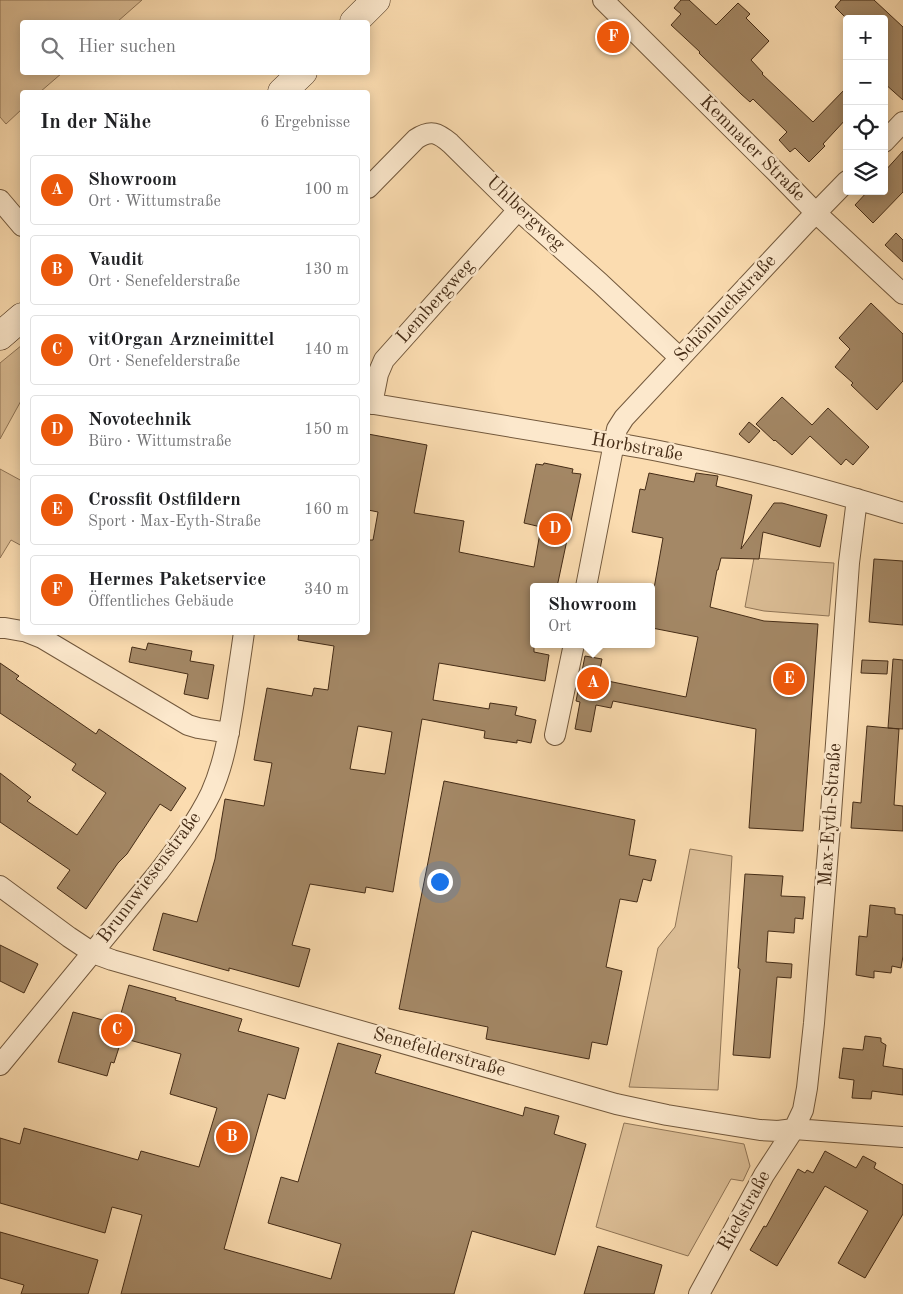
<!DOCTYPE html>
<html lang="de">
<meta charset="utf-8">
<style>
body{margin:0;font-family:"Old Standard TT",serif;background:#f2f2f2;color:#202124}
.controls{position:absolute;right:15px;top:15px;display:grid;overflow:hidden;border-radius:5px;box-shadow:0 2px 12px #0003}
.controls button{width:45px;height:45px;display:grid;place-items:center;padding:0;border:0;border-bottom:1px solid #e0e0e0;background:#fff;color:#202124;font:25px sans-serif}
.you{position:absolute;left:439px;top:881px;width:18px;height:18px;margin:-12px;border:4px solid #fff;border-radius:50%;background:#1a73e8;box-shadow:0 0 0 8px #1a73e833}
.badge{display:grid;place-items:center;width:32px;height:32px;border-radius:50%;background:#ea580c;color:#fff;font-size:16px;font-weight:700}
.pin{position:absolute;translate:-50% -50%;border:2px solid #fff;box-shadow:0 1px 5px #0006}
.popup{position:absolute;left:530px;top:583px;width:125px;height:65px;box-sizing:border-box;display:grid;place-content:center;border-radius:5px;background:#fff;filter:drop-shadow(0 1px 4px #0005);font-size:16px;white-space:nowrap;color:#757577}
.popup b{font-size:19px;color:#202124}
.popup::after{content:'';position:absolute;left:50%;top:100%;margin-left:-10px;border:10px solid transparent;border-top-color:#fff}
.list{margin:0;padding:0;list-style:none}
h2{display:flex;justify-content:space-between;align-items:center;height:65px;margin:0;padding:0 20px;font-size:21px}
h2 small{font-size:16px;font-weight:400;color:#757577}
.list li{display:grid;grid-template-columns:32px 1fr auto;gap:15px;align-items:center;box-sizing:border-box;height:70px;margin:0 10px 10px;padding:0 10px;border:1px solid #e0e0e0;border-radius:5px}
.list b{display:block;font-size:19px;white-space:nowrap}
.list p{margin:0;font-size:16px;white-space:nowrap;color:#757577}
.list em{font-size:16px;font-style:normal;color:#757577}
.icon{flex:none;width:28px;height:28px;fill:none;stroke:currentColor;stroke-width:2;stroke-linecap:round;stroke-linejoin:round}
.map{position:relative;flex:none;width:903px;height:1294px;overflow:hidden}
.search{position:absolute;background:#fff;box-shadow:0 2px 12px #0003;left:20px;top:20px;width:350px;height:55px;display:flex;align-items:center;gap:12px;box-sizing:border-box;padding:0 18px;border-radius:5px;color:#757577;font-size:19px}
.panel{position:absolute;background:#fff;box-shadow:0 2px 12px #0003;left:20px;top:90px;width:350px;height:545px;border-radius:5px}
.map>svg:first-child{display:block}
.green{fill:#dcbe96;stroke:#907556}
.building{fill:#a48866;stroke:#452c16;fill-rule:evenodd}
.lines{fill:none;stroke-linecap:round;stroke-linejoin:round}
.minor-casing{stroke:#72583c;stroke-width:22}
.secondary-casing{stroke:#452c16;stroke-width:29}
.minor{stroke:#fce8cc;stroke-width:20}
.secondary{stroke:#fce8cc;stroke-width:28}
.labels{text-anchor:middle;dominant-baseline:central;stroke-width:5;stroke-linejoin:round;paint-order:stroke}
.street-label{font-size:19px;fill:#452c16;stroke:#fce8cc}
</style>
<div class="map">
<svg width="903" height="1294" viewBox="0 0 903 1294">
<rect width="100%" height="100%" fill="#fbdcb0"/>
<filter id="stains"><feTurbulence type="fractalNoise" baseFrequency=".004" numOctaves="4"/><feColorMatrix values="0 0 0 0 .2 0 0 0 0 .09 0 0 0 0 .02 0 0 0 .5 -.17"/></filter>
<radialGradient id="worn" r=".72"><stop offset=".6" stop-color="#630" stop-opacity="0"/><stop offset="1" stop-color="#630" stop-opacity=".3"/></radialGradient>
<!-- green -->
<path class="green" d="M0,0H142L117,22H22V72L62,73L40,92H22V109L6,124L0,117Z
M22,345V399L0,439V363Z
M0,469L22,481V546L11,540L0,558Z
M754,558L834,563L829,616L764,611L745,607Z
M690,849L732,856L718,1090L629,1087L658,948L675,927Z
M624,1123L744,1144L750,1166L743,1181L731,1179L688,1256L596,1227Z"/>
<!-- building -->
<path class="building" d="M681,0H689L716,25L738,3L750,14L746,18L769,41L751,60L763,73L762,74L813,122L847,87V118L823,144L825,146L809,162L795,148L790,152L779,140L787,132L753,99L750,102L741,94L699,53L700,52L671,25L681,14L674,8Z
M841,0H874L903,27V100L884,83V19H847L835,7Z
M903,151V192L873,223L855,205L868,191H884V172Z
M896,233L903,240V262L885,245Z
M871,303L903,334V381L877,410L851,385L853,383L835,367L850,349L839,338Z
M782,397L812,425L828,408L869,447L853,465L846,459L841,465L810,436L792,455L775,440L774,441L756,424Z
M749,422L760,431L749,443L739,434Z
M368,434L427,445L414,513L464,521L459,552L534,567L541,527L524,523L536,464L543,465L544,463L573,469L572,473L581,474L557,587H534V652L549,655L545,681L439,663L433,700L489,709L490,703L517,707L515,715L536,720L531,743L517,740V743L484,738L485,731L422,719L393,892L366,887L365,893L310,884L292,945L310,949L299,987L229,968V971L153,950L163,913L197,922L215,859L225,799L264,806L272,763L254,760L267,688L312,696L314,688L328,690L334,646L298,640L299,632H368V540H373L378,512L368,510ZM358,726L392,732L385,774L350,769Z
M649,473L694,482L696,473L718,476L716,486L752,495L741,549L774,503H782L827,515L820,547L763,532L759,559L721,558L718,570H717L710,607L764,621L818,624L803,831L749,828L756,729L613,701L611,708L596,705L591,732L575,729L580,702L576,701L585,656L602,659L598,679L686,697L698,637L652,628V594H653L663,538L632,532L640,489L645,490Z
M874,559L903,561V625L869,622Z
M148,643L192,651L190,661L214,665L208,699L184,694L188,674L129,662L132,647L146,650Z
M893,659L903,660V729L888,728Z
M862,660L888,661L887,674L861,673Z
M0,663L19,676L16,679L96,734L99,729L186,788L171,811L160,804L127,854L118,863L86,909L57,888L70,870L0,822V773L31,797L27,801L77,835L106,793L72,770L76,764L0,713Z
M867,726L899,729L894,805L903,806V831L851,828L853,802L861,803Z
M444,781L635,820L629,855L656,860L651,881L643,879L637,902L620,899L606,967L622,971L619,986L607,1045L592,1042L589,1059L486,1039L488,1027L399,1009Z
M745,874L783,876L781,896L805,897L803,919L795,918L794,933L768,931L766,962L792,964L791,978L777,977L770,1058L733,1055L740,969L738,968Z
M870,905L895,908V914L903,915V956L901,968L892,966L891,973L874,971V978L856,975L859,936L867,937Z
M0,945L38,964L24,993L0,981Z
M129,985L176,998L175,1000L242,1019L238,1031L299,1048L285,1099L268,1094L224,1249L331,1279L341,1244L268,1223L281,1177L298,1182L338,1043L381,1055L375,1073L523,1116L525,1107L559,1116L554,1134L586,1144L555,1255L472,1231L454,1294H121L142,1215L112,1207L105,1233L0,1203V1138L20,1144L24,1128L138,1160L141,1151L199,1167L217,1108L170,1094L181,1054L122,1038L114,1063L111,1062L107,1076L58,1062L73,1012L118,1024Z
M865,1036L881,1038V1042L886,1045L883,1066L903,1069V1095L872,1091L871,1099L852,1098L854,1080L839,1078L843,1048L863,1050Z
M825,1151L856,1168L863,1156L876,1163L874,1168L903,1185V1214L865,1278L838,1263L868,1211L825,1186L777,1266L750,1250L764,1226L766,1227L798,1169L805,1173L807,1170L813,1173Z
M0,1232L98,1260L88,1294H21L24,1285L0,1278Z
M598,1246L662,1265L654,1294H584Z"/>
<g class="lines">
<defs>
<path id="minor" d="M603,0L776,172L816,213L903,294
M884,142L903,122
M368,188L416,139C431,129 438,133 450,143L518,210L600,283L680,358
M0,200L22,226
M368,403L596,441C630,444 663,452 697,459C767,473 834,492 903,513
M372,404L378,374L384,360L518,210
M586,587L614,443L617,429L624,418L806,223L847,181
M0,628H5L22,631
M27,632L42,638L188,725L198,728L229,733
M555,735L574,644
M0,886L69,937L93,953L112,960L616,1104L667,1115L760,1130L778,1131L794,1129L903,1137
M0,1065L158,873C177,848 197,822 211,793C224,764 229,733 234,701C237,678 241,655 244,632
M699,1294L764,1175L794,1129L803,1110L807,1088L814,1023L830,827L849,563L857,499"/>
<path id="secondary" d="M354,22L376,0
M282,92L303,72
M0,336L22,317"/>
</defs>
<!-- minor casing -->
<use href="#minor" class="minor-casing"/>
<!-- secondary casing -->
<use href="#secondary" class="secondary-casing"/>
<!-- minor -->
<use href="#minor" class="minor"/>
<!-- secondary -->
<use href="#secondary" class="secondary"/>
</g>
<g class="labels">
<!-- street labels -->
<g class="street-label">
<text transform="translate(752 149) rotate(45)">Kemnater Straße</text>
<text transform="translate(525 214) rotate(43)">Uhlbergweg</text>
<text transform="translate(436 302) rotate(-48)">Lembergweg</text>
<text transform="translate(726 309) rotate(-47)">Schönbuchstraße</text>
<text transform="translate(637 448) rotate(10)">Horbstraße</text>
<text transform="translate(831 815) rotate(-86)">Max-Eyth-Straße</text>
<text transform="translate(150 878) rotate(-53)">Brunnwiesenstraße</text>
<text transform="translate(439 1053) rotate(16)">Senefelderstraße</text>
<text transform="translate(745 1211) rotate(-61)">Riedstraße</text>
</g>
</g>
<rect width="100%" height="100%" filter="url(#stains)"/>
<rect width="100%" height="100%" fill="url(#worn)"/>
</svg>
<div class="controls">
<button>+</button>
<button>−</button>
<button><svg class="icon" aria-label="locate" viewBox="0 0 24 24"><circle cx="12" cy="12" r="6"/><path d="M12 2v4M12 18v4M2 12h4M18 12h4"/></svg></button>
<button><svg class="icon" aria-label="layers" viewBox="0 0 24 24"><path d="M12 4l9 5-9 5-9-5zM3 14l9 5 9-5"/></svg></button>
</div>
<div class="you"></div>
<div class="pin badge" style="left:593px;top:683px">A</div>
<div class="popup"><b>Showroom</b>Ort</div>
<div class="pin badge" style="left:232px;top:1137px">B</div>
<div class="pin badge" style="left:117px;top:1030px">C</div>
<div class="pin badge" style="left:555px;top:529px">D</div>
<div class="pin badge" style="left:789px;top:679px">E</div>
<div class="pin badge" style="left:613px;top:37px">F</div>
<div class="search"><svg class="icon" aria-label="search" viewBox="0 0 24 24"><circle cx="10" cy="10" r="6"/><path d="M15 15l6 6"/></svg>Hier suchen</div>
<section class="panel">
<h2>In der Nähe<small>6 Ergebnisse</small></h2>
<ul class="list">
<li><span class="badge">A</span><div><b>Showroom</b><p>Ort · Wittumstraße</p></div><em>100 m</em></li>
<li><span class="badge">B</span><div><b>Vaudit</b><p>Ort · Senefelderstraße</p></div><em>130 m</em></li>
<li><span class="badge">C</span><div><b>vitOrgan Arzneimittel</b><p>Ort · Senefelderstraße</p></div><em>140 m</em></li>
<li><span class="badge">D</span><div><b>Novotechnik</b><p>Büro · Wittumstraße</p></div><em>150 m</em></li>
<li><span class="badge">E</span><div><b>Crossfit Ostfildern</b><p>Sport · Max-Eyth-Straße</p></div><em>160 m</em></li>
<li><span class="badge">F</span><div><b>Hermes Paketservice</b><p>Öffentliches Gebäude</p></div><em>340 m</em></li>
</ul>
</section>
</div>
